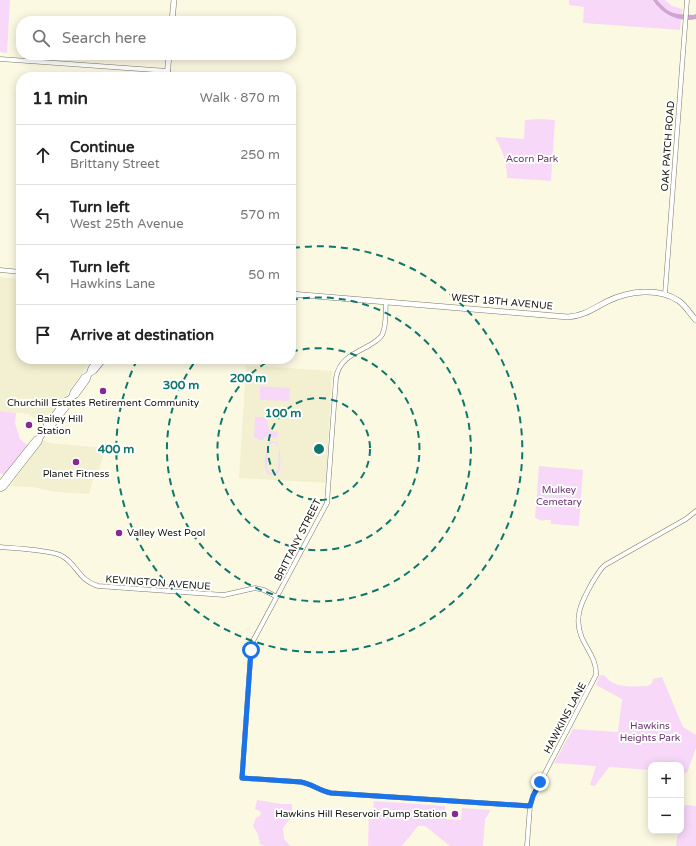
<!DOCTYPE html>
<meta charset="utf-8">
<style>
body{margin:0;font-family:"Varela Round",sans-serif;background:#f6f6f6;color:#222}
.controls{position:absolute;right:12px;bottom:12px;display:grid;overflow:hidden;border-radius:8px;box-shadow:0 2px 10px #0003}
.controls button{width:36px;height:36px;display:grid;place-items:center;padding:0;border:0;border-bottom:1px solid #e0e0e0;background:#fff;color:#222;font:20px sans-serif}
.stop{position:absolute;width:12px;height:12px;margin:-9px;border:3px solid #1a73e8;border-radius:50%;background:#fff}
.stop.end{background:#1a73e8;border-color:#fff;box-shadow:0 1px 4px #0008}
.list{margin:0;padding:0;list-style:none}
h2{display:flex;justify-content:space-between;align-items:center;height:52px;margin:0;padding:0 16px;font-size:17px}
h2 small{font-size:13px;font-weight:400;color:#767676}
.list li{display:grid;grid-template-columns:26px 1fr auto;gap:12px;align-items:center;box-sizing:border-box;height:60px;padding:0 16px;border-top:1px solid #e0e0e0}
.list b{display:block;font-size:15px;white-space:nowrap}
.list p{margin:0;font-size:13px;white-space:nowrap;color:#767676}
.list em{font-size:13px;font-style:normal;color:#767676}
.icon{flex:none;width:22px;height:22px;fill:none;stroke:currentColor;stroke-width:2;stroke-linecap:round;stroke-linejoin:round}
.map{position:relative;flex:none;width:696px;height:846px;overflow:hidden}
.search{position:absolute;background:#fff;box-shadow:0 2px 10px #0003;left:16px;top:16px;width:280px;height:44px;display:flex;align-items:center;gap:10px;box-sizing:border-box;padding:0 14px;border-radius:16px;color:#767676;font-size:15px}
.panel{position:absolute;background:#fff;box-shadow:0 2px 10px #0003;left:16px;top:72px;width:280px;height:292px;border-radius:16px}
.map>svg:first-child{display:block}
.built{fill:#f2f0d1}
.green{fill:#f7d8f9;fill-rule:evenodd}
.water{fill:#cea4d1}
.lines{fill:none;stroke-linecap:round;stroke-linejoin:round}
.minor-casing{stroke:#7b7965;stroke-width:5}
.major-casing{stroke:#7b7965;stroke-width:6}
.minor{stroke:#fff;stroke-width:4}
.major{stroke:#fff;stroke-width:5}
.route{stroke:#1a73e8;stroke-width:5}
.ring{fill:none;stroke:#0f766e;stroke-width:2;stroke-dasharray:7 5}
.poi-dot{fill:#882891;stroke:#fff;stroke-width:1.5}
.labels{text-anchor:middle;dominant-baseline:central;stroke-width:4;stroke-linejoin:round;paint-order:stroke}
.street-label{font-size:10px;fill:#14140c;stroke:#fff}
.park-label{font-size:10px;fill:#67346c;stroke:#fff}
.poi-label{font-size:10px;fill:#14140c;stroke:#fff}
.centre{fill:#0f766e;stroke:#fff;stroke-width:2}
.ring-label{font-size:12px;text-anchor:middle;font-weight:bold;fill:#0f766e;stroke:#fff;stroke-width:4;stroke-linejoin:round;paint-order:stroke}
</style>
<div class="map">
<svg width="696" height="846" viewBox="0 0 696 846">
<rect width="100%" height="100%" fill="#fbf9e2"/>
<!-- built -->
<path class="built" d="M0,277L21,279V359H93L43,425L29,414L0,411Z
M246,365L332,371L326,483L239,478Z
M44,440L50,443L105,448L99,470L92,482L89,494L56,492L32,487L10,486Z"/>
<!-- green -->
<path class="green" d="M0,0H10L7,53L0,52Z
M569,0H665L672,6L682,9L680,30L583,23L584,7L569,5Z
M539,119L555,120L551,181L507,178C507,162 503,151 495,137L524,139L525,120Z
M260,386L290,388L289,401L260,400Z
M0,411L16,413L15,423L20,439L28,446L4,475L0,473Z
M255,417H267L268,427L271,431L278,432L277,438L265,437L262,441L254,437Z
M270,441L277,442C281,446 281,466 279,472C277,475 276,474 273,475L268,474C263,468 265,446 270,441ZM272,443H276L279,447L278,470L273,474L269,472L267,468L268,447Z
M539,466L583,470L579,526L551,524V520H544L543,521L535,518Z
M603,675C607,677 609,681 613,683C624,688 637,686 648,686L652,683L653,679L662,677L683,727L696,735V748L687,773L681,772V765H651V770L609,767L595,786L590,785L596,766L554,763L573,729L618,732L622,699L596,685L599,676Z
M257,800L281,804H292V816L283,828L284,839L290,846H264L260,844L258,834L253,826L256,818L261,815L260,811L255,809Z
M374,801L445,806L446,819L461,820L462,808L490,810L489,813L485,819L483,846H450L425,826H418L402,846H368L369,814L373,811Z
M685,805L696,806V846H676L678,831H681V816Z"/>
<!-- water -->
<path class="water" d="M653,0H657C670,15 673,14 693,15L696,14V19C679,23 662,14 653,0Z"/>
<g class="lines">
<defs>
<path id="minor" d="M0,59L168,71
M0,270L21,272
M665,294L687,0
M386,302C385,312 387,326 382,335C379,340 374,342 370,345C355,353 339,359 336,378L327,503L253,641L251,650L242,778L301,782C312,784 320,791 331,793L530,806
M0,547C13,548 53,550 62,556C77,564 78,580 98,586L224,595L255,588L264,590L277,597
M527,846L530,806L533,796L596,675C597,661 588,651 582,638C573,617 582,601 592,583C596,577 599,570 605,565L686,519L696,511"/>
<path id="major" d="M172,21L174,0
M167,77L169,55
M291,294L568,317C584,316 594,308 608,301C629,291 659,287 679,301C686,306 690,314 696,320
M46,429L50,428L69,404L73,392L84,377L94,371L104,359
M0,484L36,439L40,438
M0,489L4,487L39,442C40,435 46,432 46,425L65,401L76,395L87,380L91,368L98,359"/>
</defs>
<!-- minor casing -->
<use href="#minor" class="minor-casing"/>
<!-- major casing -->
<use href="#major" class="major-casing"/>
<!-- minor -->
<use href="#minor" class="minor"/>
<!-- major -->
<use href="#major" class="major"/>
</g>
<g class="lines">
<!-- route -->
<path class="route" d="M251,650L242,778L301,782C312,784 320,791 331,793L530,806L533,796L540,782"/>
</g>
<!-- distance rings -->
<g class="ring">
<circle cx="319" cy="449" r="51"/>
<path d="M291 352A101 101 0 1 1 273 359"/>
<path d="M291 300A152 152 0 1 1 196 360"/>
<path d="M293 248A203 203 0 1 1 137 360"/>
</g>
<!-- markers -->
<g class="poi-dot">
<circle cx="103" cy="391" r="4"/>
<circle cx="29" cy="425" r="4"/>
<circle cx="76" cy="462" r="4"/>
<circle cx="119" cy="533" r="4"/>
<circle cx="455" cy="814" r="4"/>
</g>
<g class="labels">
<!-- street labels -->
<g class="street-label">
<text transform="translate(668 146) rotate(-86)">OAK PATCH ROAD</text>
<text transform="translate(502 302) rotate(5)">WEST 18TH AVENUE</text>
<text transform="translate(298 540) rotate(-63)">BRITTANY STREET</text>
<text transform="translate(158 583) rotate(4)">KEVINGTON AVENUE</text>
<text transform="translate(565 718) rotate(-62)">HAWKINS LANE</text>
</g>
<!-- park labels -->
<g class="park-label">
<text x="532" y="159">Acorn Park</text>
<text x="559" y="490">Mulkey<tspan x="559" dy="12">Cemetary</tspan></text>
<text x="650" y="726">Hawkins<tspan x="650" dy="12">Heights Park</tspan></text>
</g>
<!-- poi labels -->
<g class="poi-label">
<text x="103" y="403">Churchill Estates Retirement Community</text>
<text x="37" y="419" text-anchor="start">Bailey Hill<tspan x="37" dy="12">Station</tspan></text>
<text x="76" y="474">Planet Fitness</text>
<text x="127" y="533" text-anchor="start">Valley West Pool</text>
<text x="447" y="814" text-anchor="end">Hawkins Hill Reservoir Pump Station</text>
</g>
</g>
<circle cx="319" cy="449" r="6" class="centre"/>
<g class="ring-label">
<text x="248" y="382">200 m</text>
<text x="181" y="389">300 m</text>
<text x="283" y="417">100 m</text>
<text x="116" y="453">400 m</text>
</g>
</svg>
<div class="controls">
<button>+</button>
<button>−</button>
</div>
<div class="stop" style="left:251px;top:650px"></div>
<div class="stop end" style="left:540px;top:782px"></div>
<div class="search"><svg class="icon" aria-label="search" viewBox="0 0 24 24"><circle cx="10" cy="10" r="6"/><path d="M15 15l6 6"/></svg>Search here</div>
<section class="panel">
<h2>11 min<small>Walk · 870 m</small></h2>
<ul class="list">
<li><svg class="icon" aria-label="ahead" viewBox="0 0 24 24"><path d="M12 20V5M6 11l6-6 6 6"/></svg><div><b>Continue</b><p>Brittany Street</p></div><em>250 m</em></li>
<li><svg class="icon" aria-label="left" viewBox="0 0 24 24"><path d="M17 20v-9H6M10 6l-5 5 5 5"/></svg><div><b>Turn left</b><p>West 25th Avenue</p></div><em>570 m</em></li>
<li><svg class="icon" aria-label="left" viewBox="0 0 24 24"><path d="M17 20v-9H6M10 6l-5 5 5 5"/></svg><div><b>Turn left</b><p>Hawkins Lane</p></div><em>50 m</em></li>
<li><svg class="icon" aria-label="arrive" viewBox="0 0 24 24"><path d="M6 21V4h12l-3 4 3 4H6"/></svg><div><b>Arrive at destination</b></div></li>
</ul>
</section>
</div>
